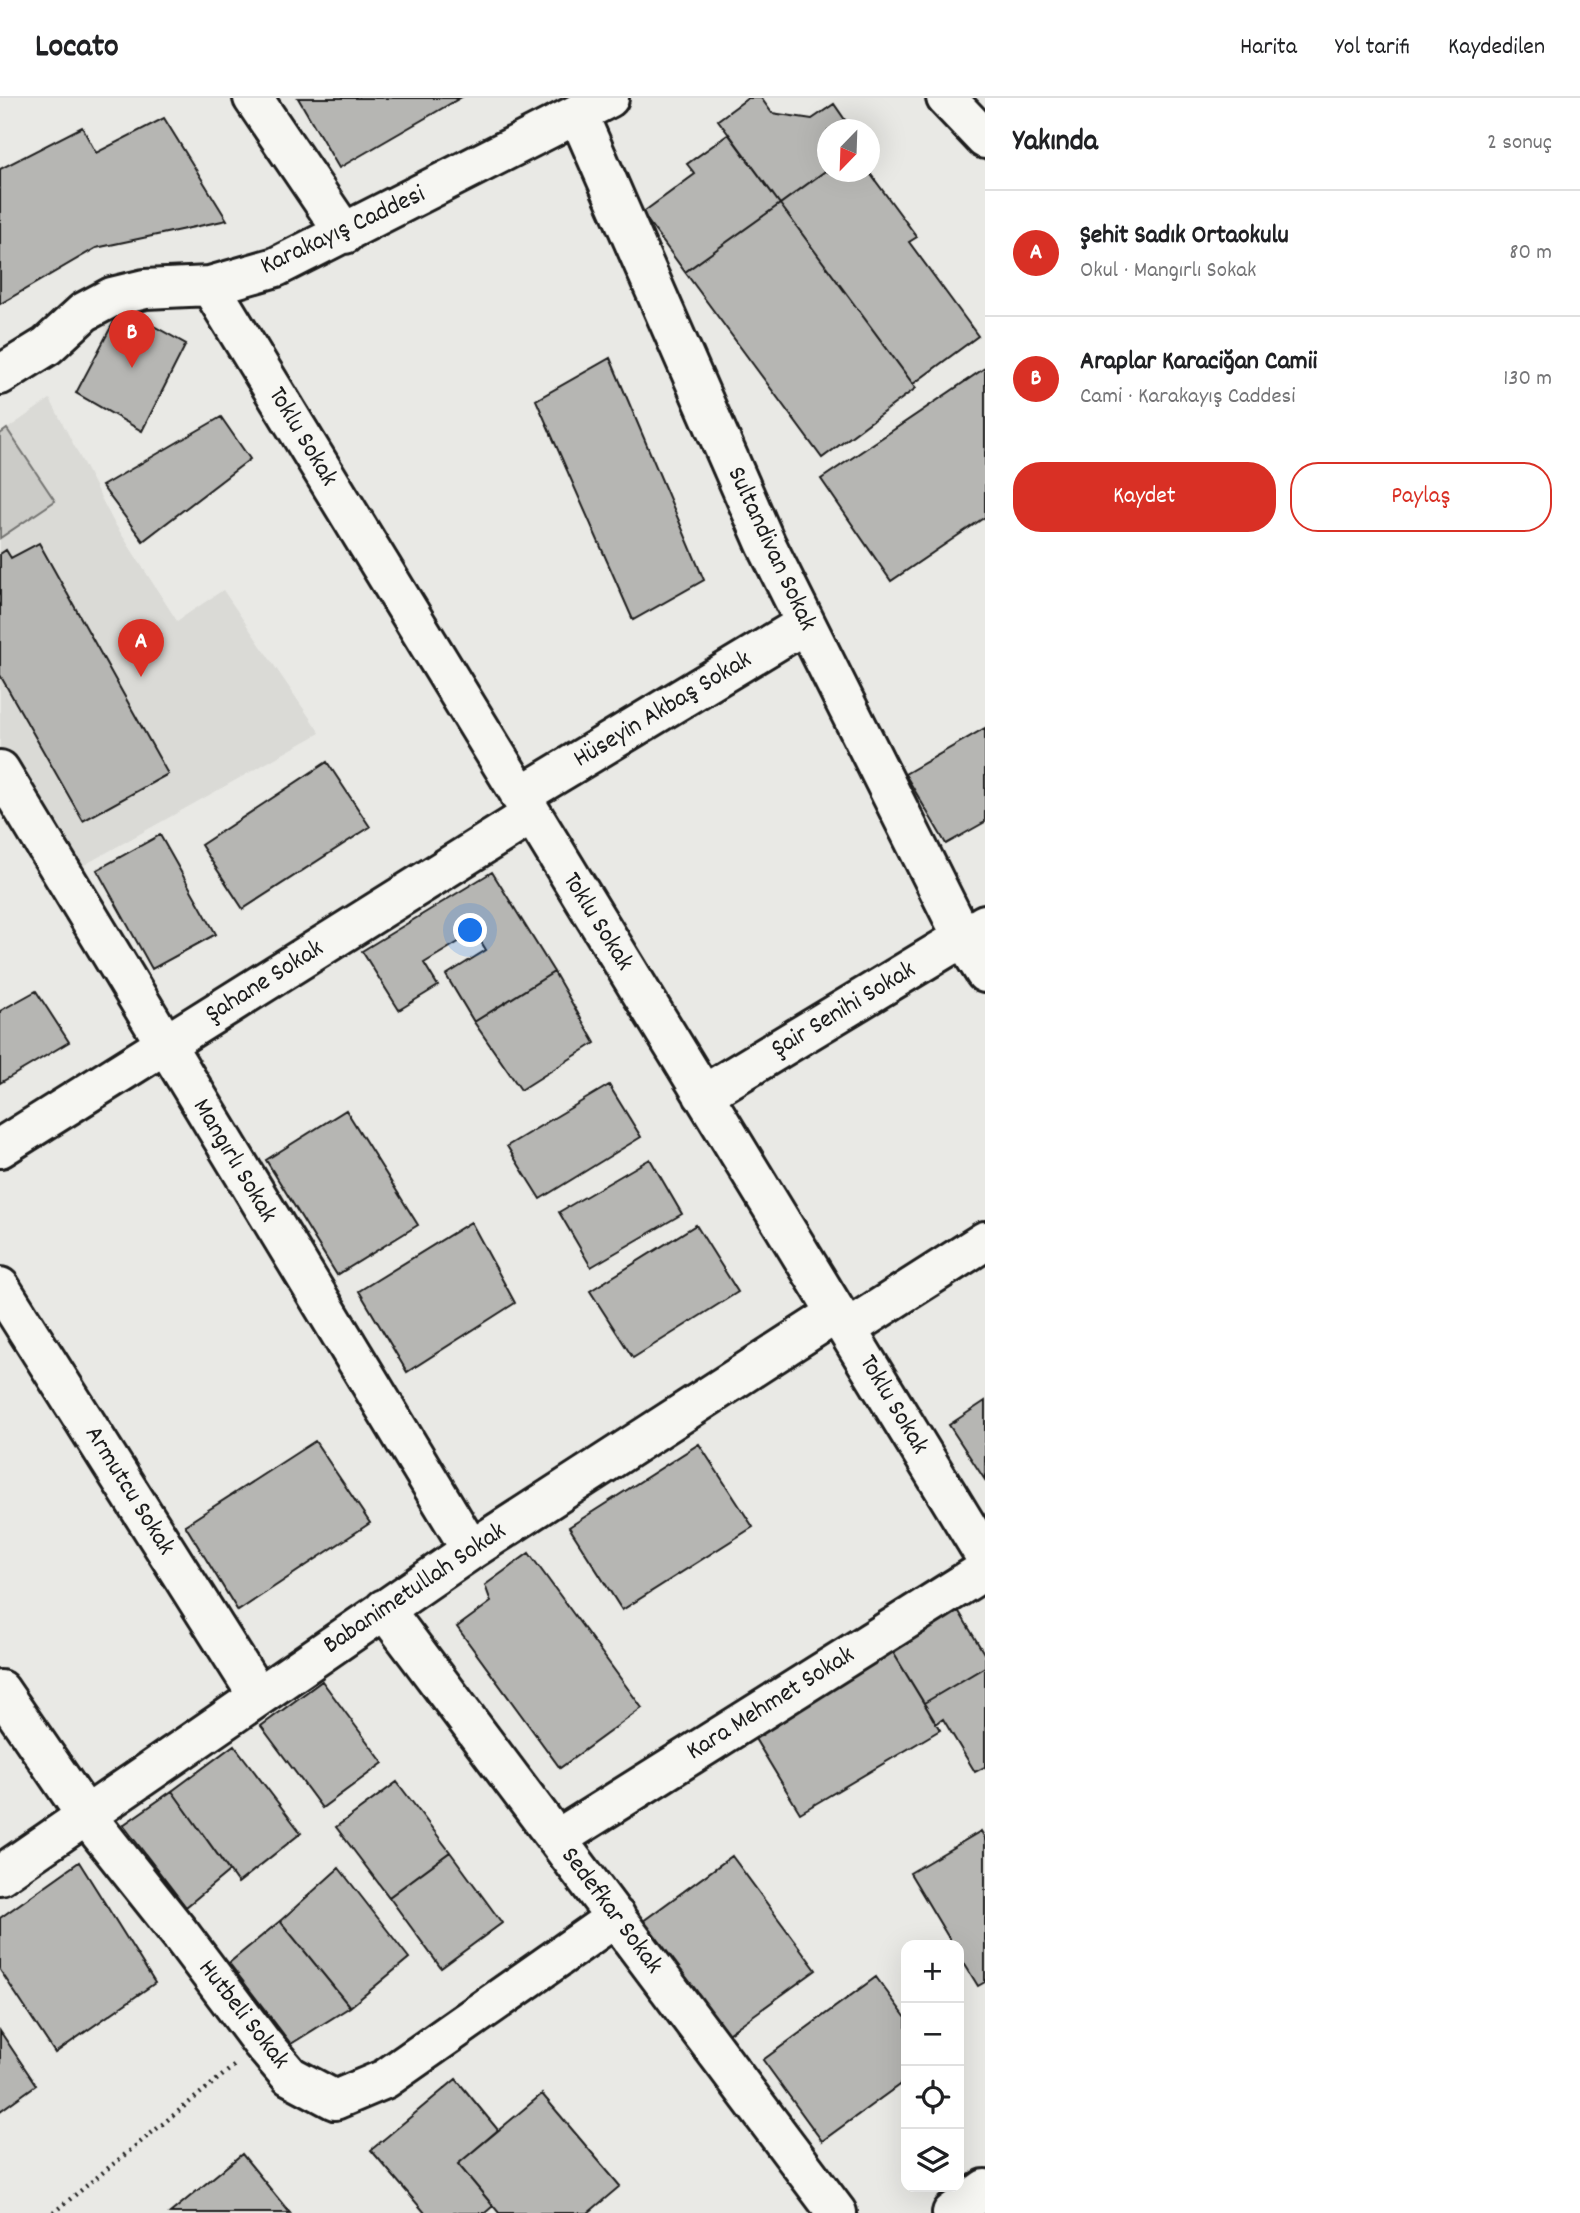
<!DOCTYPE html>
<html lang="tr">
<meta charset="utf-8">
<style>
body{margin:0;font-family:Dekko,sans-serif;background:#f2f2f2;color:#202124}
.controls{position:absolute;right:21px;bottom:21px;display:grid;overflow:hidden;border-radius:14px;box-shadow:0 7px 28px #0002}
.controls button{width:63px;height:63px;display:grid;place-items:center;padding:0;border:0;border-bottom:2px solid #e0e0e0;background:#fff;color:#202124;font:35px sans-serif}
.compass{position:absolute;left:817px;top:21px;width:63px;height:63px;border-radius:50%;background:#fff;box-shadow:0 7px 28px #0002;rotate:203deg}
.you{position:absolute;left:471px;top:833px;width:24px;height:24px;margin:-18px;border:5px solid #fff;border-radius:50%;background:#1a73e8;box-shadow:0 0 0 10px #1a73e833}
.badge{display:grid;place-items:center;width:46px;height:46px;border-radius:50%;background:#d93025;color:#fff;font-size:23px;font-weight:700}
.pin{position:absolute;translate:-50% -58px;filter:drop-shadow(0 2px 4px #0008)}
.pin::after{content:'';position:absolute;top:37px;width:24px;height:21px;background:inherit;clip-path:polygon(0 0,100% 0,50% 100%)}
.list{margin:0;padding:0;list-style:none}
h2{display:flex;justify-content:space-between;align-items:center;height:91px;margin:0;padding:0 28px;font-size:30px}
h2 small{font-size:23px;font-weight:400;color:#757577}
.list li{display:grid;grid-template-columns:46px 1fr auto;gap:21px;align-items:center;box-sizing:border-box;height:126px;padding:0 28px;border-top:2px solid #e0e0e0}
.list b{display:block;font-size:26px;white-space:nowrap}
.list p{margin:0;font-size:23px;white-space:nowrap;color:#757577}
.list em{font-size:23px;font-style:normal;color:#757577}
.actions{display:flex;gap:14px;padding:21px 28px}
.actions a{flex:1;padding:16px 0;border:2px solid #d93025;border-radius:28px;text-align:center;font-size:24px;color:#d93025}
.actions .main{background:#d93025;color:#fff}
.icon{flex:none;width:38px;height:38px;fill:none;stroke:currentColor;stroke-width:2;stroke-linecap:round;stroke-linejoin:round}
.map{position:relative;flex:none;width:985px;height:2115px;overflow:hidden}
header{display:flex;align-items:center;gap:42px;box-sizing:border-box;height:98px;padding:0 35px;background:#fff;border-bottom:2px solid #e0e0e0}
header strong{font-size:33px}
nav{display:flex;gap:38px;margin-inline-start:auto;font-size:24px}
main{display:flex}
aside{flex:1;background:#fff}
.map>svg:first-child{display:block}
.built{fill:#dadad6}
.green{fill:#cbcbc7;stroke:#747472;stroke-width:2}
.building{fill:#b6b6b3;stroke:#1c1c1c;stroke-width:2}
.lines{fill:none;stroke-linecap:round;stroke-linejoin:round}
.minor-casing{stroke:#1c1c1c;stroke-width:44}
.major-casing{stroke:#1c1c1c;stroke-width:44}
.path{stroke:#1c1c1c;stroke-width:4.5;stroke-dasharray:2 5;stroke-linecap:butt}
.minor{stroke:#f6f6f2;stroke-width:38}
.major{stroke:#f6f6f2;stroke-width:38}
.labels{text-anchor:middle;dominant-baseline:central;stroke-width:7;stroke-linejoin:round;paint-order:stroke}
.street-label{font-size:26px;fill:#1c1c1c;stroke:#f6f6f2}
</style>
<header>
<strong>Locato</strong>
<nav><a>Harita</a><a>Yol tarifi</a><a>Kaydedilen</a></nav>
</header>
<main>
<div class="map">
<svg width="985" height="2115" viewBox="0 0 985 2115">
<rect width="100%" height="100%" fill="#e9e9e5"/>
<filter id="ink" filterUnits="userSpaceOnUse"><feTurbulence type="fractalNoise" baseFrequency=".0143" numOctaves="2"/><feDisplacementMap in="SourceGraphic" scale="14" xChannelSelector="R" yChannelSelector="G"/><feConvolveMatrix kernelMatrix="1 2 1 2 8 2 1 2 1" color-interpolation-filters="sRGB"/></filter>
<g filter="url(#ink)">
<!-- built -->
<path class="built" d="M50,301L113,423L177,523L223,492L320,635L70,775L0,649V336Z"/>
<!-- green -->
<path class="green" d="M7,331L55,403L0,440V336Z"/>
<!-- building -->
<path class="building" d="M298,0H460L339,70Z
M748,0H761L772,15L812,21L834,6L852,32H828V71L780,106L718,22Z
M164,20L227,122L96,150L0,206V71L82,29L96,55Z
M729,36L780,106L685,174L642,115L695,76L687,66Z
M828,71V74H869L917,139L909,144L978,238L913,286L780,106Z
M780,106L916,290L822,360L685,174Z
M121,210L186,246L142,333L76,295Z
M610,260L704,482L633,522L536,302Z
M985,270V419L891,483L821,381Z
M221,319L250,361L143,443L102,388Z
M39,445L168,676L83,723L0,577V456L6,452L11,460Z
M985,630V724L946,746L905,676Z
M327,664L370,729L243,811L201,747Z
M160,737L216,836L152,871L97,772Z
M492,774L554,874L474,924L446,877L486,852L475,834L424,865L438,888L399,912L362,853Z
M554,874L595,945L521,992L474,924Z
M36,893L69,944L0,985V913Z
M609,987L641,1039L540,1101L507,1048Z
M346,1012L418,1127L337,1177L266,1062Z
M650,1061L682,1116L591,1169L559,1114Z
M471,1124L515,1205L407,1274L359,1193Z
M696,1127L738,1194L633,1260L590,1193Z
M985,1303V1382L949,1327Z
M315,1343L370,1425L238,1513L185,1427Z
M699,1346L753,1429L622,1512L569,1429Z
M529,1455L642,1610L560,1670L457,1529L491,1504L485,1487Z
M958,1512L985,1557V1569L924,1605L891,1551Z
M891,1551L940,1632L800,1715L751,1634Z
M985,1569V1669L975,1674L943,1621L936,1626L924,1605Z
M322,1583L383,1665L322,1710L261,1628Z
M234,1647L301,1735L238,1785L172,1693Z
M397,1684L450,1754L389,1799L336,1729Z
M172,1693L229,1773L186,1809L123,1727Z
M981,1733L985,1740V1884L978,1888L959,1857V1847H953L910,1775Z
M450,1754L502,1825L441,1870L389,1799Z
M732,1758L816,1872L718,1943L635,1829Z
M79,1764L155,1885L55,1955L0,1872V1820Z
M339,1770L409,1860L350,1909L280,1823Z
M280,1823L350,1909L291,1946L229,1865Z
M876,1879L906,1920V1982L822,2043L763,1962Z
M0,1933L36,1987L0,2013Z
M456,1981L498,2032L458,2066L493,2108L485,2115H425L371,2052Z
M542,1996L620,2088L588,2115H499L458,2066Z
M242,2056L290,2115H170Z"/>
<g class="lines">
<defs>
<path id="minor" d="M253,0L345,136
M578,16L766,446L963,840L985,875
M210,188L985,1458
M0,277L47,248L84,214L112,199L145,191L210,188L276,169L609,0
M0,672L471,1452
M520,698L805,526
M703,997L985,826
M0,1050L531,717
M0,1189L258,1598
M847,1231L985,1143
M384,1511L837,2115
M0,1592L87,1719L181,1837L262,1945L290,1978L335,2002L385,1981L616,1819
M557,1741L985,1472
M0,1777L471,1452L837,1215"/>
<path id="major" d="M946,0L985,41
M952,2115L985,2091"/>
</defs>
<!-- minor casing -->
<use href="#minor" class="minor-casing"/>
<!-- major casing -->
<use href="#major" class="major-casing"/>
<!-- path -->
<path class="path" d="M53,2115L234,1968"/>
<!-- minor -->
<use href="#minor" class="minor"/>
<!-- major -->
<use href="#major" class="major"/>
</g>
</g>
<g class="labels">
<!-- street labels -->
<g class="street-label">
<text transform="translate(343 133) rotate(-25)">Karakayış Caddesi</text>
<text transform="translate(302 339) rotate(59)">Toklu Sokak</text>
<text transform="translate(771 451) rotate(65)">Sultandivan Sokak</text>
<text transform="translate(663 612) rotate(-31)">Hüseyin Akbaş Sokak</text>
<text transform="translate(597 824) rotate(58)">Toklu Sokak</text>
<text transform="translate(265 884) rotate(-32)">Şahane Sokak</text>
<text transform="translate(844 912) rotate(-31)">Şair Senihi Sokak</text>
<text transform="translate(234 1063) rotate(59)">Mangırlı Sokak</text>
<text transform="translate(893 1307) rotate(59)">Toklu Sokak</text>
<text transform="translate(129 1393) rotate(58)">Armutcu Sokak</text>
<text transform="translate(415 1491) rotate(-34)">Babanimetullah Sokak</text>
<text transform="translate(771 1606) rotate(-32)">Kara Mehmet Sokak</text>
<text transform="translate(611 1813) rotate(53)">Sedefkar Sokak</text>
<text transform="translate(243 1917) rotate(52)">Hutbeli Sokak</text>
</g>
</g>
</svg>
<div class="controls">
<button>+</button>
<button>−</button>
<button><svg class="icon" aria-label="locate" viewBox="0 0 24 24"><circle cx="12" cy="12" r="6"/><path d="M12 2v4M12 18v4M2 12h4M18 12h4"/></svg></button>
<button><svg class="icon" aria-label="layers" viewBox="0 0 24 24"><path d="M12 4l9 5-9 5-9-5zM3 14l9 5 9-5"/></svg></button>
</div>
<svg class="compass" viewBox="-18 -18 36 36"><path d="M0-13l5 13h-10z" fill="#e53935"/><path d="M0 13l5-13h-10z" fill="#757577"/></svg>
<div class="you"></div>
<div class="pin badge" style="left:141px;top:579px">A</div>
<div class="pin badge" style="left:132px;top:270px">B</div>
</div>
<aside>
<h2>Yakında<small>2 sonuç</small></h2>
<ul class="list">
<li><span class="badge">A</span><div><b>Şehit Sadık Ortaokulu</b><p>Okul · Mangırlı Sokak</p></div><em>80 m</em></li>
<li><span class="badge">B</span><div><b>Araplar Karaciğan Camii</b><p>Cami · Karakayış Caddesi</p></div><em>130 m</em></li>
</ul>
<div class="actions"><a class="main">Kaydet</a><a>Paylaş</a></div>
</aside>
</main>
